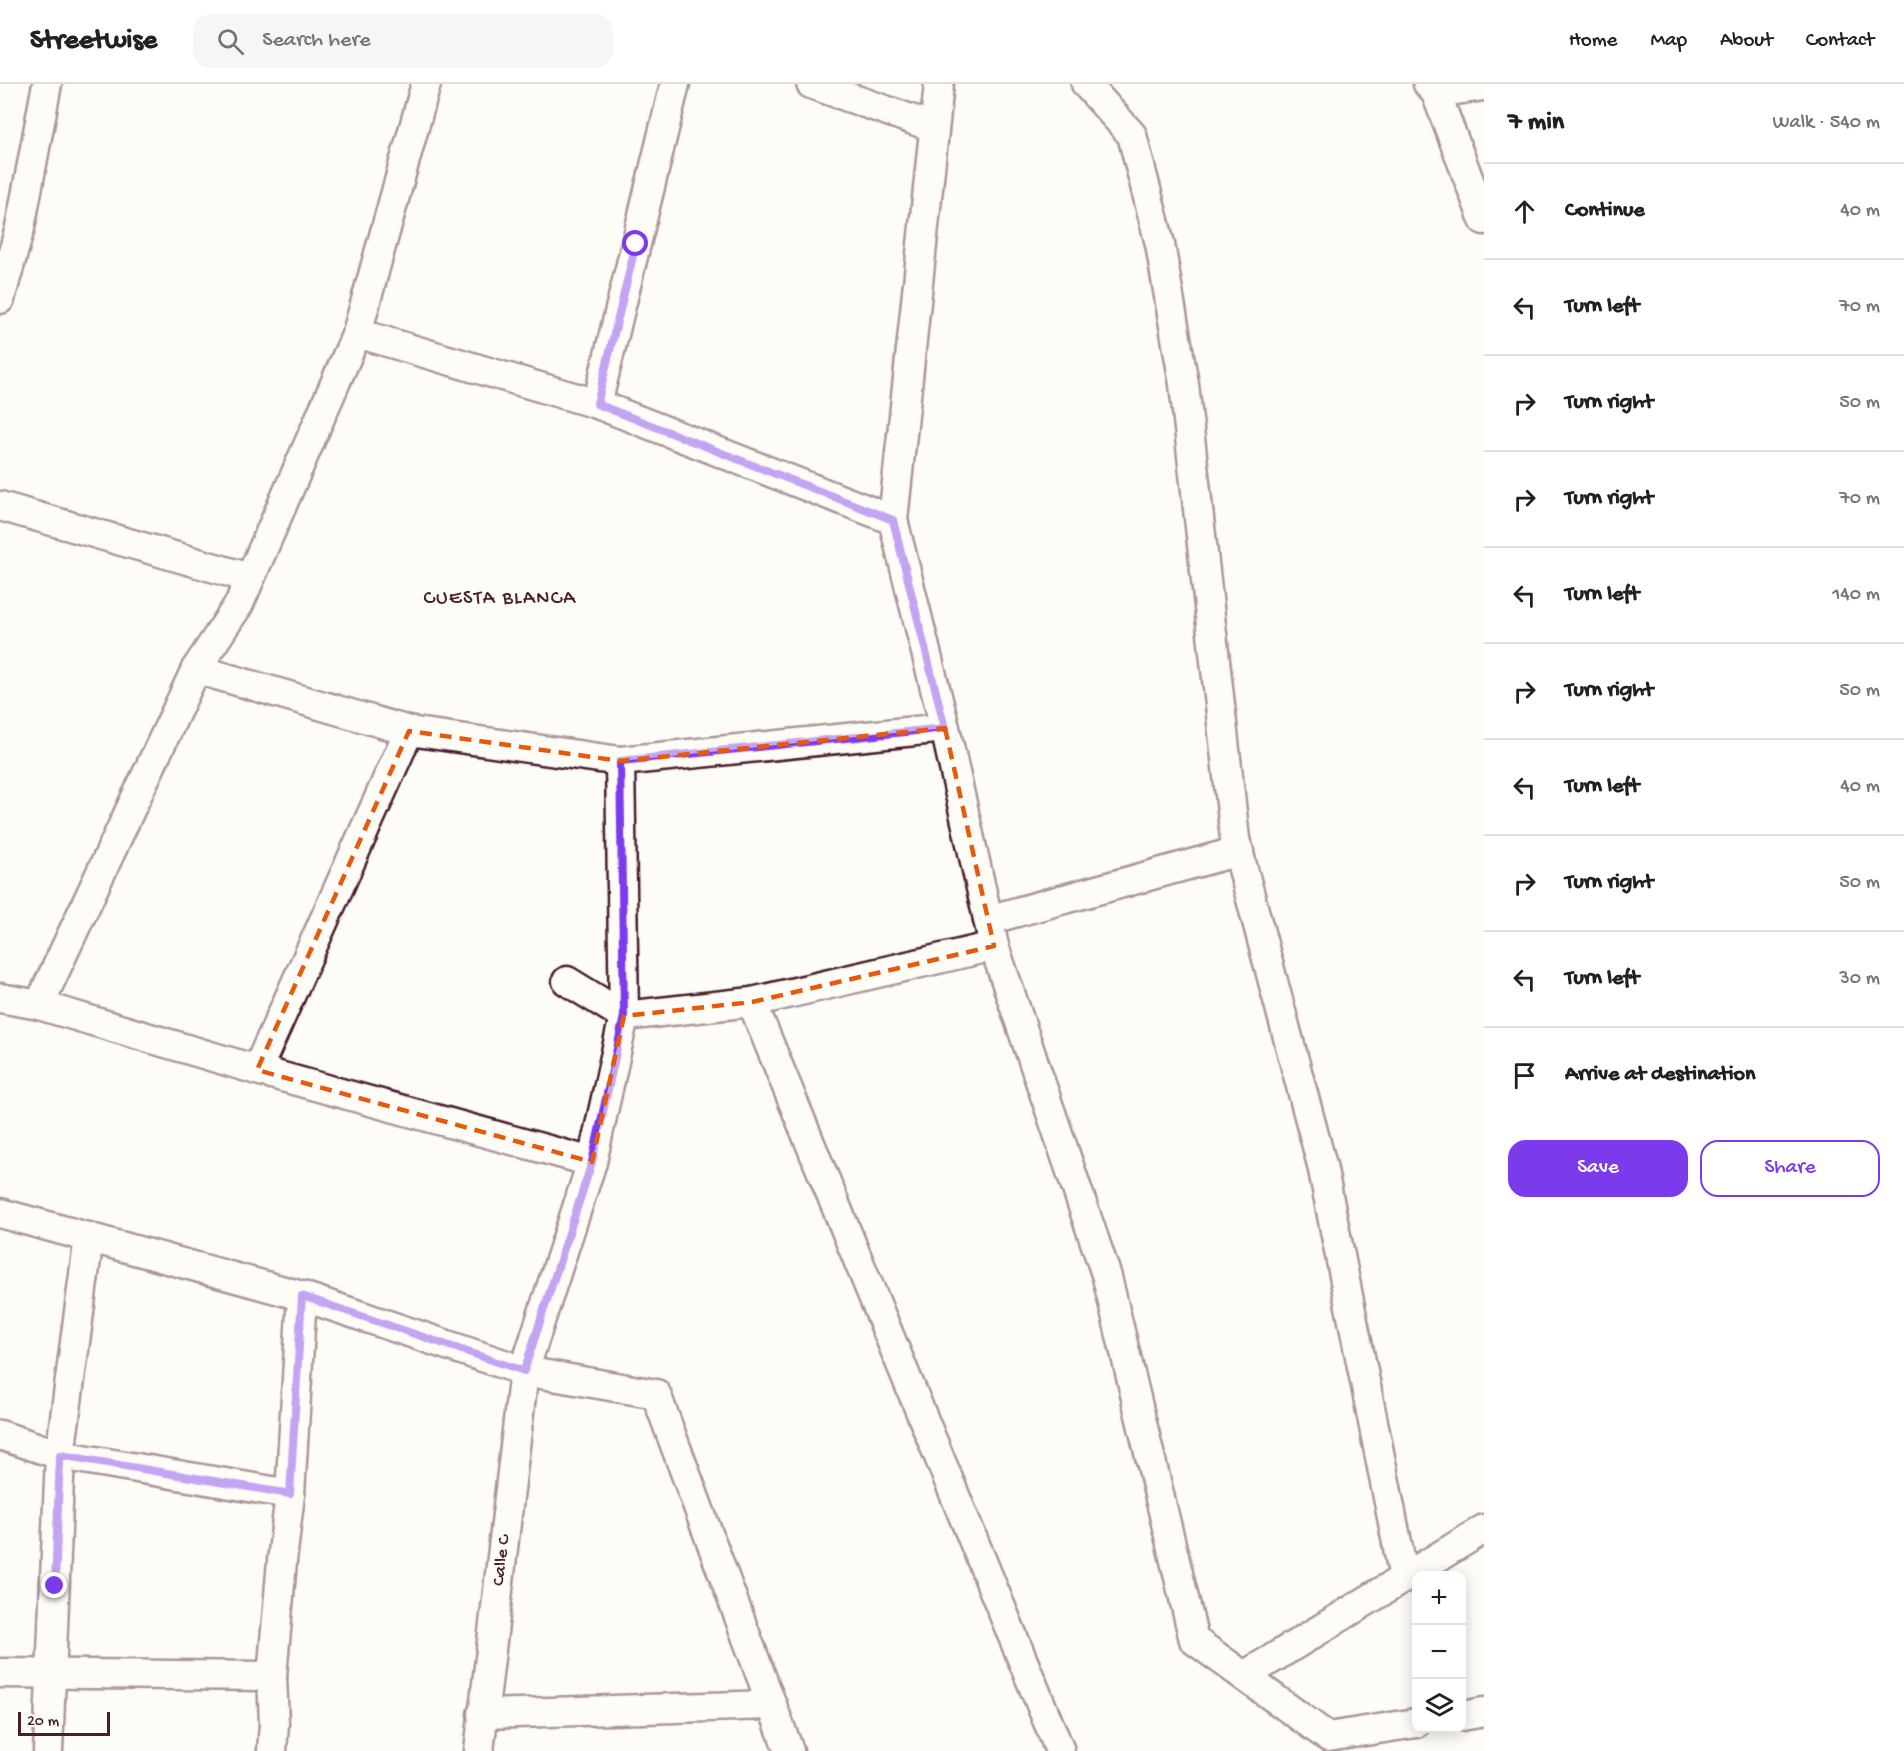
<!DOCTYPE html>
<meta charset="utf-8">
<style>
body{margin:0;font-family:"Gochi Hand",sans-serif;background:#f6f6f6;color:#202124}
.controls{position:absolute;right:18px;bottom:18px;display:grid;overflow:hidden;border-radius:12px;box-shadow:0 3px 15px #0003}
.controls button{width:54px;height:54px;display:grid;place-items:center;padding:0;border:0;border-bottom:2px solid #e0e0e0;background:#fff;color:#202124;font:30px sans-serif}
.scale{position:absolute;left:18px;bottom:15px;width:92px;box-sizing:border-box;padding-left:6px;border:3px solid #4a1f2b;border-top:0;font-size:16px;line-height:21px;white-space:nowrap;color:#4a1f2b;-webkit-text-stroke:4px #fdfcf7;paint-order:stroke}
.stop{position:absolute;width:18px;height:18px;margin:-14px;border:4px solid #7c3aed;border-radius:50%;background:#fff}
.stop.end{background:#7c3aed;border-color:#fff;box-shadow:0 2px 6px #0008}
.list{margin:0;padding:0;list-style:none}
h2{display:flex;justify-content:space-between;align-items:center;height:78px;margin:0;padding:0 24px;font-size:26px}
h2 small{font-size:20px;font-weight:400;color:#757577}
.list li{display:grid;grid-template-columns:39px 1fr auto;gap:18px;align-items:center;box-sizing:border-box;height:96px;padding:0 24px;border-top:2px solid #e0e0e0}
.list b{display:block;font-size:22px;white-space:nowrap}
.list em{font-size:20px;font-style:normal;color:#757577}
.actions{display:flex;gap:12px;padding:18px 24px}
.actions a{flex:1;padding:14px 0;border:2px solid #7c3aed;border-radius:18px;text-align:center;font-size:21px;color:#7c3aed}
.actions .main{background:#7c3aed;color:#fff}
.icon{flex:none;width:33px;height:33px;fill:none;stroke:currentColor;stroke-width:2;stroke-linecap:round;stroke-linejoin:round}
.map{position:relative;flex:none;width:1484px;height:1667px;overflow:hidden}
header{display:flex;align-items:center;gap:36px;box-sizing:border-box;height:84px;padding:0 30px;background:#fff;border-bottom:2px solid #e0e0e0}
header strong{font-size:28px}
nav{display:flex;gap:33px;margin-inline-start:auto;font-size:21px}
.search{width:420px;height:54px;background:#f6f6f6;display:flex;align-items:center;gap:15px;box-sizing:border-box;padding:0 21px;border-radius:18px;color:#757577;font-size:22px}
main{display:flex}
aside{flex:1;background:#fff}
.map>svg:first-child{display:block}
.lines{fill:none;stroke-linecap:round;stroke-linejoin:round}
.street-casing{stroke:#4a1f2b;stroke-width:33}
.street{stroke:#fdfcf7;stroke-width:28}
.route{stroke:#7c3aed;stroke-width:8}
.marked{fill:none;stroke:#e8590c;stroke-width:4.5;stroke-dasharray:12 8;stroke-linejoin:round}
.labels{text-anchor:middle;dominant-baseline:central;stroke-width:4.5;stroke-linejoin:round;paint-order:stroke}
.street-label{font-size:18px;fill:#4a1f2b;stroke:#fdfcf7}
.neighbourhood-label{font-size:20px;letter-spacing:1.5px;fill:#4a1f2b;stroke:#fdfcf7}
</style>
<header>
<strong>Streetwise</strong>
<div class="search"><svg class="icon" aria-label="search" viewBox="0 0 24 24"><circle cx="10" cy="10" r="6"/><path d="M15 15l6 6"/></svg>Search here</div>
<nav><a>Home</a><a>Map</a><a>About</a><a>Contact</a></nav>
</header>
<main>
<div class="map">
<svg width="1484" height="1667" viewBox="0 0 1484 1667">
<rect width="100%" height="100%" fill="#fdfcf7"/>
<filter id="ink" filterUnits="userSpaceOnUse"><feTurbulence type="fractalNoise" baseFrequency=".0167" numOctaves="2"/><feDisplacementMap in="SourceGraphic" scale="12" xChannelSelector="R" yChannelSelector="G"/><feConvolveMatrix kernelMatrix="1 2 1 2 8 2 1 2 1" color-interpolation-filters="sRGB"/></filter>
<g filter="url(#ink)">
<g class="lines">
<defs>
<g id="street">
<path d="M811,0L933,43"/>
<path d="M939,0L893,436L945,644L994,862L1107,1193L1194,1556L1328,1653L1416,1639"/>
<path d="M1086,0L1132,51L1160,160L1184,300L1235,755L1322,1081L1404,1494"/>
<path d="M1428,0L1436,9L1484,136"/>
<path d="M1436,9L1484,2"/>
<path d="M0,215L20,144L47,0"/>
<path d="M357,249L597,320L893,436"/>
<path d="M597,320L675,0"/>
<path d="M0,422L250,494"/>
<path d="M196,585L409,647L620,677L945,644"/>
<path d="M988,836L1239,767"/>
<path d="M567,897L624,932L752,918L994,862"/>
<path d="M0,914L39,921L257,986L592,1078"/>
<path d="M752,918L1060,1667"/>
<path d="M39,921L196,585L239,520L357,249L426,0"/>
<path d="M257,986L409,647"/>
<path d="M0,1129L302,1212L524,1287L656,1310L789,1667"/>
<path d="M0,1351L60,1371L290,1410"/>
<path d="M0,1589L272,1592"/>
<path d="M1244,1592L1484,1445"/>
<path d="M482,1630L772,1621"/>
<path d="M1462,1632L1484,1628"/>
<path d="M48,1667L60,1371L89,1153"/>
<path d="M272,1667L274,1640L272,1592L282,1477L290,1410L302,1212"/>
<path id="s1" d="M479,1667L524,1287L592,1078L624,932L620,677"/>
</g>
</defs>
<!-- street casing -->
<use href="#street" class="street-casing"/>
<!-- street -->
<use href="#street" class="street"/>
</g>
</g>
<g class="lines" filter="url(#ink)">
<!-- route -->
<path class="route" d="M55,1502L60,1371L290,1410L302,1212L524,1287L592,1078L624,932L620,677L945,644L893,436L597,320L636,160"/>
</g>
<!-- marked area -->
<path d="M0 0H1484V1667H0ZM945,644L994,862L752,918L624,932L592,1078L257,986L409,647L620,677Z" fill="#fdfcf7" fill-opacity=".55" fill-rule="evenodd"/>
<path class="marked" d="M945,644L994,862L752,918L624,932L592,1078L257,986L409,647L620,677Z"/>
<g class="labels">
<!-- street labels -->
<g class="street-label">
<text stroke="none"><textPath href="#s1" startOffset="192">Calle C</textPath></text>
</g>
<!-- neighbourhood labels -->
<g class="neighbourhood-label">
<text x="500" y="515">CUESTA BLANCA</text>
</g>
</g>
</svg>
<div class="controls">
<button>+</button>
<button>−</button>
<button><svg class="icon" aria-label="layers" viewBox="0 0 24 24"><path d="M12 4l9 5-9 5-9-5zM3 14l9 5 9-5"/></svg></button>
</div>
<div class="scale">20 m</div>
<div class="stop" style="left:636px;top:160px"></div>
<div class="stop end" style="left:55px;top:1502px"></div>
</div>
<aside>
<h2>7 min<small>Walk · 540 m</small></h2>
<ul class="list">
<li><svg class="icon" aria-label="ahead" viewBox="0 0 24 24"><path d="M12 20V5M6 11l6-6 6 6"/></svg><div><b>Continue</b></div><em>40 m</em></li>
<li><svg class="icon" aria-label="left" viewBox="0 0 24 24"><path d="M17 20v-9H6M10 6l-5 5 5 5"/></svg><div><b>Turn left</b></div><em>70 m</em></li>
<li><svg class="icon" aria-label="right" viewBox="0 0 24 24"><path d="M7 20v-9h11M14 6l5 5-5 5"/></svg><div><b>Turn right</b></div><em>50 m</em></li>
<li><svg class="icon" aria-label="right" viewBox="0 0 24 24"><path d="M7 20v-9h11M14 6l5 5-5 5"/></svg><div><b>Turn right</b></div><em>70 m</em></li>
<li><svg class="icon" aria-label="left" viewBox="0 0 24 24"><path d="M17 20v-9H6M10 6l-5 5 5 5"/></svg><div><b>Turn left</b></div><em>140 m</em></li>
<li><svg class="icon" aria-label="right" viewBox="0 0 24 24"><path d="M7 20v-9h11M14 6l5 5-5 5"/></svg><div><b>Turn right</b></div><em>50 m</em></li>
<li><svg class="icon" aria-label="left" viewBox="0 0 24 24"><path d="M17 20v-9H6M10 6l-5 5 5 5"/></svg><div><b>Turn left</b></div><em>40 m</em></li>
<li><svg class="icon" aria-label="right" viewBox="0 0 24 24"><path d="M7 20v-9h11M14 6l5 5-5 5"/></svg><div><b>Turn right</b></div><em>50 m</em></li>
<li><svg class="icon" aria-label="left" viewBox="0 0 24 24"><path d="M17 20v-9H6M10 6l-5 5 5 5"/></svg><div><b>Turn left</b></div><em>30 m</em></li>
<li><svg class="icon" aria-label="arrive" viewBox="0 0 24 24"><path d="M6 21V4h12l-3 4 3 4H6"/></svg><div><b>Arrive at destination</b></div></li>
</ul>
<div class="actions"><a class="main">Save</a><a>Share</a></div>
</aside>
</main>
